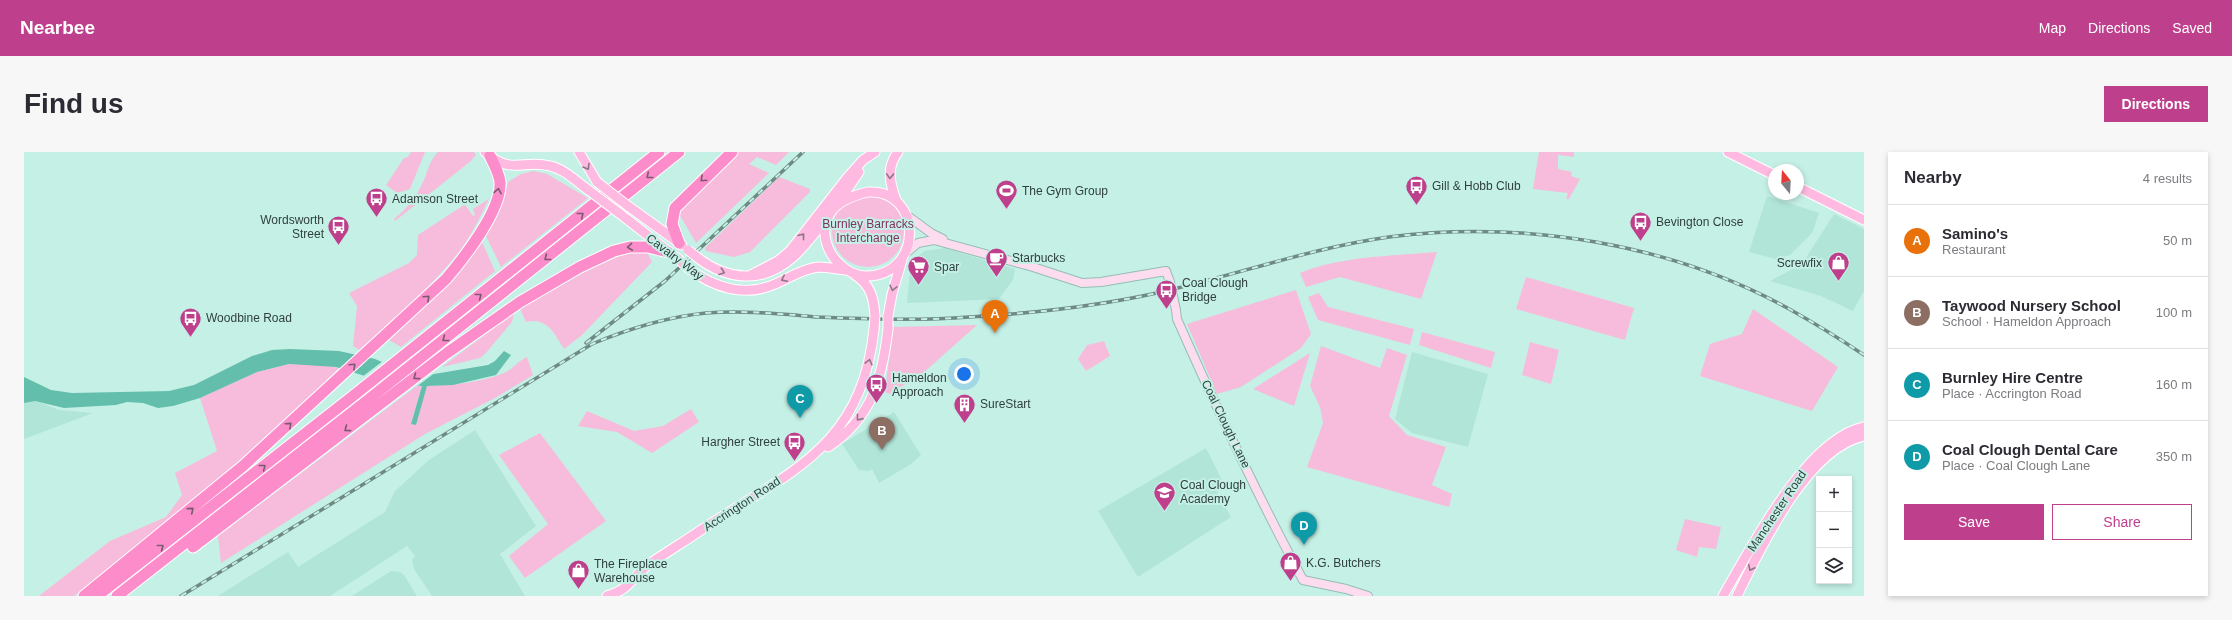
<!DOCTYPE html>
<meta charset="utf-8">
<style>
body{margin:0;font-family:Arial,sans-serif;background:#f7f7f7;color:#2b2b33}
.controls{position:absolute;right:12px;bottom:12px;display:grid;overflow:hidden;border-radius:0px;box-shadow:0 2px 6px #0003}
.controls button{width:36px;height:36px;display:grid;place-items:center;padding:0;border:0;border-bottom:1px solid #e1e1e2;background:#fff;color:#2b2b33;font:20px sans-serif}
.compass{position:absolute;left:1744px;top:12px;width:36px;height:36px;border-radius:50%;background:#fff;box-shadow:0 2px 6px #0003;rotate:342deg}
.you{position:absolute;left:940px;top:222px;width:14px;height:14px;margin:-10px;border:3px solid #fff;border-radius:50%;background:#1a73e8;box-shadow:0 0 0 6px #1a73e833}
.badge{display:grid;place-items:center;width:26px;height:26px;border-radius:50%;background:#be408d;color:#fff;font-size:13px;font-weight:700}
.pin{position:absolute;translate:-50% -33px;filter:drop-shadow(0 1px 2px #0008)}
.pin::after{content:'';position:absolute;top:21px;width:14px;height:12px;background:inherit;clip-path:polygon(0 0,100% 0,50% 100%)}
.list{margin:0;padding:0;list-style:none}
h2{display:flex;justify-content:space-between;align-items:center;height:52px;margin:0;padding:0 16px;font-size:17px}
h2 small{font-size:13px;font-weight:400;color:#7c7c81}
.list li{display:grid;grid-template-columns:26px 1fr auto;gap:12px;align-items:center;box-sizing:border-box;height:72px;padding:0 16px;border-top:1px solid #e1e1e2}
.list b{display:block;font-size:15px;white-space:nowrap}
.list p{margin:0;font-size:13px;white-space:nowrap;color:#7c7c81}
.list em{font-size:13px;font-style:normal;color:#7c7c81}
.actions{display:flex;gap:8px;padding:12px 16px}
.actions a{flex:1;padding:9px 0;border:1px solid #be408d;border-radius:0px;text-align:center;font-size:14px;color:#be408d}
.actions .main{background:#be408d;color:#fff}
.icon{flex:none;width:22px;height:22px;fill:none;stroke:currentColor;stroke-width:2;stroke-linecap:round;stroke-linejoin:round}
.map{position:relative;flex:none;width:1840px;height:444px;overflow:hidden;border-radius:0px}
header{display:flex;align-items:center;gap:24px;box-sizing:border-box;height:56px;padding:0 20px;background:#be408d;color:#fff}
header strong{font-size:19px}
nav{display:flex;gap:22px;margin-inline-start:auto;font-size:14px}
.intro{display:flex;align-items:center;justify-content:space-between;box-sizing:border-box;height:96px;padding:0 24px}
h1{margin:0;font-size:28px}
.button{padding:10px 18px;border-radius:0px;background:#be408d;color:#fff;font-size:14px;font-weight:700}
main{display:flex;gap:24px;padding:0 24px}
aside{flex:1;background:#fff;border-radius:0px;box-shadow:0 2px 6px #0003}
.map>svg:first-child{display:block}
.built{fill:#b1e5d8}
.green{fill:#f7bcdb}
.water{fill:#63bfac}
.pier{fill:#c5f0e6}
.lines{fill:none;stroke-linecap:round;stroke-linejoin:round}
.secondary-casing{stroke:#94beb4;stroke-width:10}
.primary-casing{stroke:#fff;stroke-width:11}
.motorway-casing{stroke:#fff;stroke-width:13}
.secondary{stroke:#fedcef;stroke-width:8}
.primary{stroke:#febae0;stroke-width:9}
.motorway{stroke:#fd8ccb;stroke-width:11}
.rail-casing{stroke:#6e8a83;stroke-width:3.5}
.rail{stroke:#c5f0e6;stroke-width:2;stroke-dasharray:6;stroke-linecap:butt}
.secondary-bridge-casing{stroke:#94beb4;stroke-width:10;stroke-linecap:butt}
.primary-bridge-casing{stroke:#fff;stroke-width:11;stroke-linecap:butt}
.secondary-bridge{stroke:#fedcef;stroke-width:8}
.primary-bridge{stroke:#febae0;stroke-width:9}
.oneway{stroke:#8c7786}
.oneway2{stroke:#775b6e}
.labels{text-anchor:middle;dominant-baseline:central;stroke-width:4;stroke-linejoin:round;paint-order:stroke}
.poi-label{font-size:12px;fill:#2f403c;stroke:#c5f0e6;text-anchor:start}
.park-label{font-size:12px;fill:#813261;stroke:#c5f0e6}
.street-label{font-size:12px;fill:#2f403c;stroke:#c5f0e6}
</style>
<header>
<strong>Nearbee</strong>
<nav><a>Map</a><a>Directions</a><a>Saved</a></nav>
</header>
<div class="intro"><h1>Find us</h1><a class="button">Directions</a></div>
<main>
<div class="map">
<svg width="1840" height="444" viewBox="0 0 1840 444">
<rect width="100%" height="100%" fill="#c5f0e6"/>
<!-- built -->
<path class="built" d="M1743,44L1795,61L1788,81L1766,103L1752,107L1725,100Z
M1810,62L1840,77V139L1829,159L1797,144L1746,129L1778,112Z
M920,96L991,117L989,128L975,147L883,151L887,111L900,99Z
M1388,200L1464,222L1444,295L1388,281L1371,267Z
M0,244L35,258L69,261L0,287Z
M870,260L897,303L887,312L855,331L848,317L845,319L835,318L818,292Z
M451,278L512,374L476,402L501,444H408L390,417L388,408L391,404L383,394L306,444H194L264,400L274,415L361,360L371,339L405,308Z
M1182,296L1201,334L1193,340L1207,365L1114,425L1074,359Z
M367,419L376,420L380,423L393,444H328Z"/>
<!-- green -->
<path class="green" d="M387,0H401L386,37L373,41L362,33L380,6L384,5Z
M414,0H450L452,3L447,9L371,69L370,67C384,56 393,44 400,28C404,18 406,8 414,0Z
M715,0H765L752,13L733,5L725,12L745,21L672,91L654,60L670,41Z
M1515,0H1550V5L1534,3V17L1548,20L1547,24L1556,27L1545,47H1542L1544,41L1509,37Z
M509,19L523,22L564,46L477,115L462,84L480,48L484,30L497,22Z
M755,25L786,37V40L726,100L710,105L682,99L681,96Z
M808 79a36 36 0 1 1 72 0a36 36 0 1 1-72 0Z
M465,47C456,65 447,84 435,100C406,136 370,167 336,198L329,194L333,154L325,141L385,111L393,103L394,83L440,53L442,54L449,64L451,63L449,57Z
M458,90L471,119L377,195L365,188L426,131Z
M609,99H619L624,102L628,110L558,183L540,197C530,181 523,165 502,170L496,157L573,113Z
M1413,100L1397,147L1316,125L1282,135L1276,121C1318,104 1368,104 1413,100Z
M1502,125L1610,156L1601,188L1492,157Z
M1272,138L1287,182L1277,196L1217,235L1193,242L1163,172Z
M1295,141L1304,155L1390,177L1386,193L1294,168L1284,145Z
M1729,157L1814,215L1788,259L1676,224L1686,192L1718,182Z
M490,161L488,170L461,202L456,206L418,215Z
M953,173L898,222L865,242L861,240L869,175Z
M1398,180L1471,200L1467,216L1395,193Z
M1080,189L1086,204L1062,219L1054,207L1063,193Z
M1506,190L1535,198L1527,232L1498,223Z
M1297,194L1356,216L1363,196L1383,203L1365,264L1383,283L1422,295L1408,333L1428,342L1425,355L1283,315L1299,271L1296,255L1286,234Z
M1286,201L1270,254L1229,237Z
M503,205L509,223L471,246L401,282L197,411L194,384L394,233L398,234L387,271L392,273L402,234C429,233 455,231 480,221C489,217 494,209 503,205Z
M265,212H296L315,216C236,295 149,365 62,435L50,444H15L86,389L142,365L158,343L151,321L193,299L176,246L233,220Z
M667,257L675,270L628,301L593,280L554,274L563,259L610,279L639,274Z
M516,281L582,369L501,426L485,404L524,372L475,303Z
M1661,367L1697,375L1692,397L1675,395L1673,405L1652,398Z"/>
<!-- water -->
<path class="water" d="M266,197L315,199L351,207L372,216L410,222L464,213L471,209L480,199L487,203L472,223L429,233L403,234L392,273L387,272L398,234L360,230L312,215L265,212L233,220L176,246L149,254L134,256L119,251L103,250L92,253L40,256L11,249L0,251V225L27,238L48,241L145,239L170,233L228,204L248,198Z"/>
<!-- pier -->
<path class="pier" d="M359,209L373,214L412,220L392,235L360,232L338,225Z"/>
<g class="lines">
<defs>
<path id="secondary" d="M881,62L907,81L919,87
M882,101L894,91L910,88L1009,115L1058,131L1077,130L1142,119L1146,130
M1152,158L1153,167C1192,255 1233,343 1279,428L1322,437L1344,444"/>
<path id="primary" d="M461,0C488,24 499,7 526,14C540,17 552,29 563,37
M555,0L573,30
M1704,0L1750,23
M1774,35L1840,68
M844,40C899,37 900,123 843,124C813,124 789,85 807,60C815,48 831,43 844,40Z
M872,48C866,32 862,15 874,0
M814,51L835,20
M604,54L658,93
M595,61L654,107
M674,106C703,128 739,132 768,106C781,95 791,80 802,67
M664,116C689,135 720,146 751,132C765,126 778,117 794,115C803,115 812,117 821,118
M831,123C847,133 850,147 851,164
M725,124L754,109L766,99L823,26L839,8L851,0
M864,164L868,142L878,108
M804,295C848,266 858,227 864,177
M583,444C588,442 595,440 600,436C608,430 615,420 624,413C641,401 660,390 677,378C765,320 838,296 850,177
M1699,444C1727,396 1782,287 1840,275
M1713,444C1737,395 1783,296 1840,284"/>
<path id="motorway" d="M655,91L648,72L651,56L708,0
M169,395L423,201L496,150L556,115L590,99L606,95H624L644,100
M60,444L219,314L422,127C439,107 478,58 476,30C475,21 470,12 466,4
M73,444L324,248L635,0
M93,444L340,251L655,0"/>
</defs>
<!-- secondary casing -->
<use href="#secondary" class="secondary-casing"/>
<!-- primary casing -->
<use href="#primary" class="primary-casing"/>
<!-- motorway casing -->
<use href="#motorway" class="motorway-casing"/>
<!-- secondary -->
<use href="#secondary" class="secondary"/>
<!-- primary -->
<use href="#primary" class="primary"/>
<!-- motorway -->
<use href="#motorway" class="motorway"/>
<defs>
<path id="rail" d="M562,191L641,129L779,0
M157,444L568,192C604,177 642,165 682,161C719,158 757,162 794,165C844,167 895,169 945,165C1015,161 1086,153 1154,136C1224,119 1293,95 1365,85C1500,68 1647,91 1767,158C1792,172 1816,187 1840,203"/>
</defs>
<!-- rail casing -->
<use href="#rail" class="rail-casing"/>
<!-- rail -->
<use href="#rail" class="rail"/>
<defs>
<path id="secondary-bridge" d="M1146,130L1152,158"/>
<path id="primary-bridge" d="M573,30L604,54
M563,37L595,61
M664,98L674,106
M654,107L664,116
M850,177L851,164
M864,177V164"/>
</defs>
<!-- secondary-bridge casing -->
<use href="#secondary-bridge" class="secondary-bridge-casing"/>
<!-- primary-bridge casing -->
<use href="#primary-bridge" class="primary-bridge-casing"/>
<!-- secondary-bridge -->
<use href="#secondary-bridge" class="secondary-bridge"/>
<!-- primary-bridge -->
<use href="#primary-bridge" class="primary-bridge"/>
</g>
<!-- one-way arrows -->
<defs><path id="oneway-chevron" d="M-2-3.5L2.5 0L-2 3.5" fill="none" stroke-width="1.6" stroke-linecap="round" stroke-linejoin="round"/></defs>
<g class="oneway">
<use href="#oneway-chevron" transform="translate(563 15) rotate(59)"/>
<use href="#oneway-chevron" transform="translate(866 24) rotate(92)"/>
<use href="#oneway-chevron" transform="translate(778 84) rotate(-52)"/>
<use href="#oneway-chevron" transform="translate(698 120) rotate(20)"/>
<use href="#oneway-chevron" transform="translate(760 127) rotate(153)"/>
<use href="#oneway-chevron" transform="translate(869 136) rotate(103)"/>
<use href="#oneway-chevron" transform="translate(845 210) rotate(-76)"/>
<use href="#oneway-chevron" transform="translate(835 266) rotate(129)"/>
<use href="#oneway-chevron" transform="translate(1727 416) rotate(116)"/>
</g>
<g class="oneway2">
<use href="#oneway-chevron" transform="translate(625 24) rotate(141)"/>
<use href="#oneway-chevron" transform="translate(679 27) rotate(137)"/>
<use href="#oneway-chevron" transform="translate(474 39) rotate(-80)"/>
<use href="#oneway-chevron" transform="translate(557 63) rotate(-39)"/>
<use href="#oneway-chevron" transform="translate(606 95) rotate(174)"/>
<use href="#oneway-chevron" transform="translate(523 106) rotate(142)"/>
<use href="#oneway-chevron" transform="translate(455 144) rotate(-38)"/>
<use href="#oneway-chevron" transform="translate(403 146) rotate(-43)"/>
<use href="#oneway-chevron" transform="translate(421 187) rotate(142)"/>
<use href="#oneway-chevron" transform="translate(329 214) rotate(-43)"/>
<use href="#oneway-chevron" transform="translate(392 225) rotate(143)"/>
<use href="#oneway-chevron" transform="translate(265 273) rotate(-42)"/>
<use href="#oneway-chevron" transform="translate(323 277) rotate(143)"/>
<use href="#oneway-chevron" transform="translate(239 315) rotate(-38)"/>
<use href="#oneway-chevron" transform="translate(167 358) rotate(-40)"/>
<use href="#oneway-chevron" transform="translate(137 395) rotate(-38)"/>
</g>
<!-- icons -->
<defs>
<symbol id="bus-pin" viewBox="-11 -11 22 30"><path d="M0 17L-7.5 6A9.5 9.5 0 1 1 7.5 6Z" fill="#be408d" stroke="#c5f0e6"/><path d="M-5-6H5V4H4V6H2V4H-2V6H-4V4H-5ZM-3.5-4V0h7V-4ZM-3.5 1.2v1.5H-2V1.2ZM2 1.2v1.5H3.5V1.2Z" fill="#fff"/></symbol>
<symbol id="stadium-pin" viewBox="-11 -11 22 30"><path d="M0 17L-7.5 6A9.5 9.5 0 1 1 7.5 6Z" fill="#be408d" stroke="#c5f0e6"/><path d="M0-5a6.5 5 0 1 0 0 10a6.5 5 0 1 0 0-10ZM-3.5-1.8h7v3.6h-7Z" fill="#fff"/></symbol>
<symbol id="cafe-pin" viewBox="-11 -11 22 30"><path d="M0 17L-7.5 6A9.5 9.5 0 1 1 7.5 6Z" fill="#be408d" stroke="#c5f0e6"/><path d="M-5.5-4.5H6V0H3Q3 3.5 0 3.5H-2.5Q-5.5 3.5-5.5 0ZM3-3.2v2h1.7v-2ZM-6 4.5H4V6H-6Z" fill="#fff"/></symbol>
<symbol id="shop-pin" viewBox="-11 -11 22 30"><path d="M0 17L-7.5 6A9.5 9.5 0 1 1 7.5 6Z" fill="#be408d" stroke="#c5f0e6"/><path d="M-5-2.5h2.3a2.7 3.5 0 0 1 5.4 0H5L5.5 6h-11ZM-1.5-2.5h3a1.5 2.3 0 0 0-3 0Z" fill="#fff"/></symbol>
<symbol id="supermarket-pin" viewBox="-11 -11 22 30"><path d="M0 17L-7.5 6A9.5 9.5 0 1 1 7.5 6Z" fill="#be408d" stroke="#c5f0e6"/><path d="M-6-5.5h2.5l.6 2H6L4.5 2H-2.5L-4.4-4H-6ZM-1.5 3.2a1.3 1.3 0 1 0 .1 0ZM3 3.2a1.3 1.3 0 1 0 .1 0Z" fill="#fff"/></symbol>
<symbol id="building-pin" viewBox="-11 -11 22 30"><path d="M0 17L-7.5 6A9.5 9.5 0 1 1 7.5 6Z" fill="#be408d" stroke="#c5f0e6"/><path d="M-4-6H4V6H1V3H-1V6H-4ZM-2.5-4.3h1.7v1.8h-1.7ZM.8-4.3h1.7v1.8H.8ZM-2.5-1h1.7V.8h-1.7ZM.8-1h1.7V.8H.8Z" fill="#fff"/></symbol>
<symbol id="school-pin" viewBox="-11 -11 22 30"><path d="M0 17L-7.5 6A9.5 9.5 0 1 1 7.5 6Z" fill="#be408d" stroke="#c5f0e6"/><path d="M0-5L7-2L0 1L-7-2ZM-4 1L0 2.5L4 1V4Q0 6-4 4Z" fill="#fff"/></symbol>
</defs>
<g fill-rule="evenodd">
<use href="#bus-pin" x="1380" y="22" width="25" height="34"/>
<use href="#stadium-pin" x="970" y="26" width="25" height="34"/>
<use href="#bus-pin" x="340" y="34" width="25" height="34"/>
<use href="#bus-pin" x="1604" y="58" width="25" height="34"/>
<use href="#bus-pin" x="302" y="62" width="25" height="34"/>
<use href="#cafe-pin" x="960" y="94" width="25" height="34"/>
<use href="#shop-pin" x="1802" y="98" width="25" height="34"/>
<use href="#supermarket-pin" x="882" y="102" width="25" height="34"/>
<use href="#bus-pin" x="1130" y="126" width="25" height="34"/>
<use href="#bus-pin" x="154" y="154" width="25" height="34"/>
<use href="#bus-pin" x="840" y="220" width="25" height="34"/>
<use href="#building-pin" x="928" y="240" width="25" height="34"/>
<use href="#bus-pin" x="758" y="278" width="25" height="34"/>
<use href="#school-pin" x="1128" y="328" width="25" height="34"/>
<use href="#shop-pin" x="1254" y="398" width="25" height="34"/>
<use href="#shop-pin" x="542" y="406" width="25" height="34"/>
</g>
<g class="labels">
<!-- poi labels -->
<g class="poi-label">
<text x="1408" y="34">Gill &amp; Hobb Club</text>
<text x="998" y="39">The Gym Group</text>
<text x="368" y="47">Adamson Street</text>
<text x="300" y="68" text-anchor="end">Wordsworth<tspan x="300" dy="14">Street</tspan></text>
<text x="1632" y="70">Bevington Close</text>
<text x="988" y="106">Starbucks</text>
<text x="1798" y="111" text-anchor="end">Screwfix</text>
<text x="910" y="115">Spar</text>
<text x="1158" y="131">Coal Clough<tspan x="1158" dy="14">Bridge</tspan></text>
<text x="182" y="166">Woodbine Road</text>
<text x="868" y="226">Hameldon<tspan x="868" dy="14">Approach</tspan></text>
<text x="956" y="252">SureStart</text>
<text x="756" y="290" text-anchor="end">Hargher Street</text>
<text x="1156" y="333">Coal Clough<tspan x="1156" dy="14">Academy</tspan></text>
<text x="1282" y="411">K.G. Butchers</text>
<text x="570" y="412">The Fireplace<tspan x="570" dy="14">Warehouse</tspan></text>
</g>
<!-- park labels -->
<g class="park-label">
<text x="844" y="72">Burnley Barracks<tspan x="844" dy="14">Interchange</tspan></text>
</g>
<!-- street labels -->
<g class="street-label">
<text transform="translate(651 105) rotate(37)">Cavalry Way</text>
<text transform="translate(1202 272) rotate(64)">Coal Clough Lane</text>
<text transform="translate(718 352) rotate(-33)">Accrington Road</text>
<text transform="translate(1753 359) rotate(-56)">Manchester Road</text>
</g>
</g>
</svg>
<div class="controls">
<button>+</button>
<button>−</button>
<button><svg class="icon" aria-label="layers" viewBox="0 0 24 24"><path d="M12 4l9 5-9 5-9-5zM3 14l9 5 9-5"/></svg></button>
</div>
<svg class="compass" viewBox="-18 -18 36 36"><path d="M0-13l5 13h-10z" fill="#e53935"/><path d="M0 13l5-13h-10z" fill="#7c7c81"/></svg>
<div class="you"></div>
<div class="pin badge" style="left:971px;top:181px;background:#e8710a">A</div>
<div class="pin badge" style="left:858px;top:298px;background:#8d6e63">B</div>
<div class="pin badge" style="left:776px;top:266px;background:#0f9aa8">C</div>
<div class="pin badge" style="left:1280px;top:393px;background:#0f9aa8">D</div>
</div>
<aside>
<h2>Nearby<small>4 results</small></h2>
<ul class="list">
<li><span class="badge" style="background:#e8710a">A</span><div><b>Samino's</b><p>Restaurant</p></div><em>50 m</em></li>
<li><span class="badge" style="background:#8d6e63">B</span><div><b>Taywood Nursery School</b><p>School · Hameldon Approach</p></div><em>100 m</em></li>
<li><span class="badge" style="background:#0f9aa8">C</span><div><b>Burnley Hire Centre</b><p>Place · Accrington Road</p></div><em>160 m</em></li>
<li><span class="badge" style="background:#0f9aa8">D</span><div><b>Coal Clough Dental Care</b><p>Place · Coal Clough Lane</p></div><em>350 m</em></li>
</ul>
<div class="actions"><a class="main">Save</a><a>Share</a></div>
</aside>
</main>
